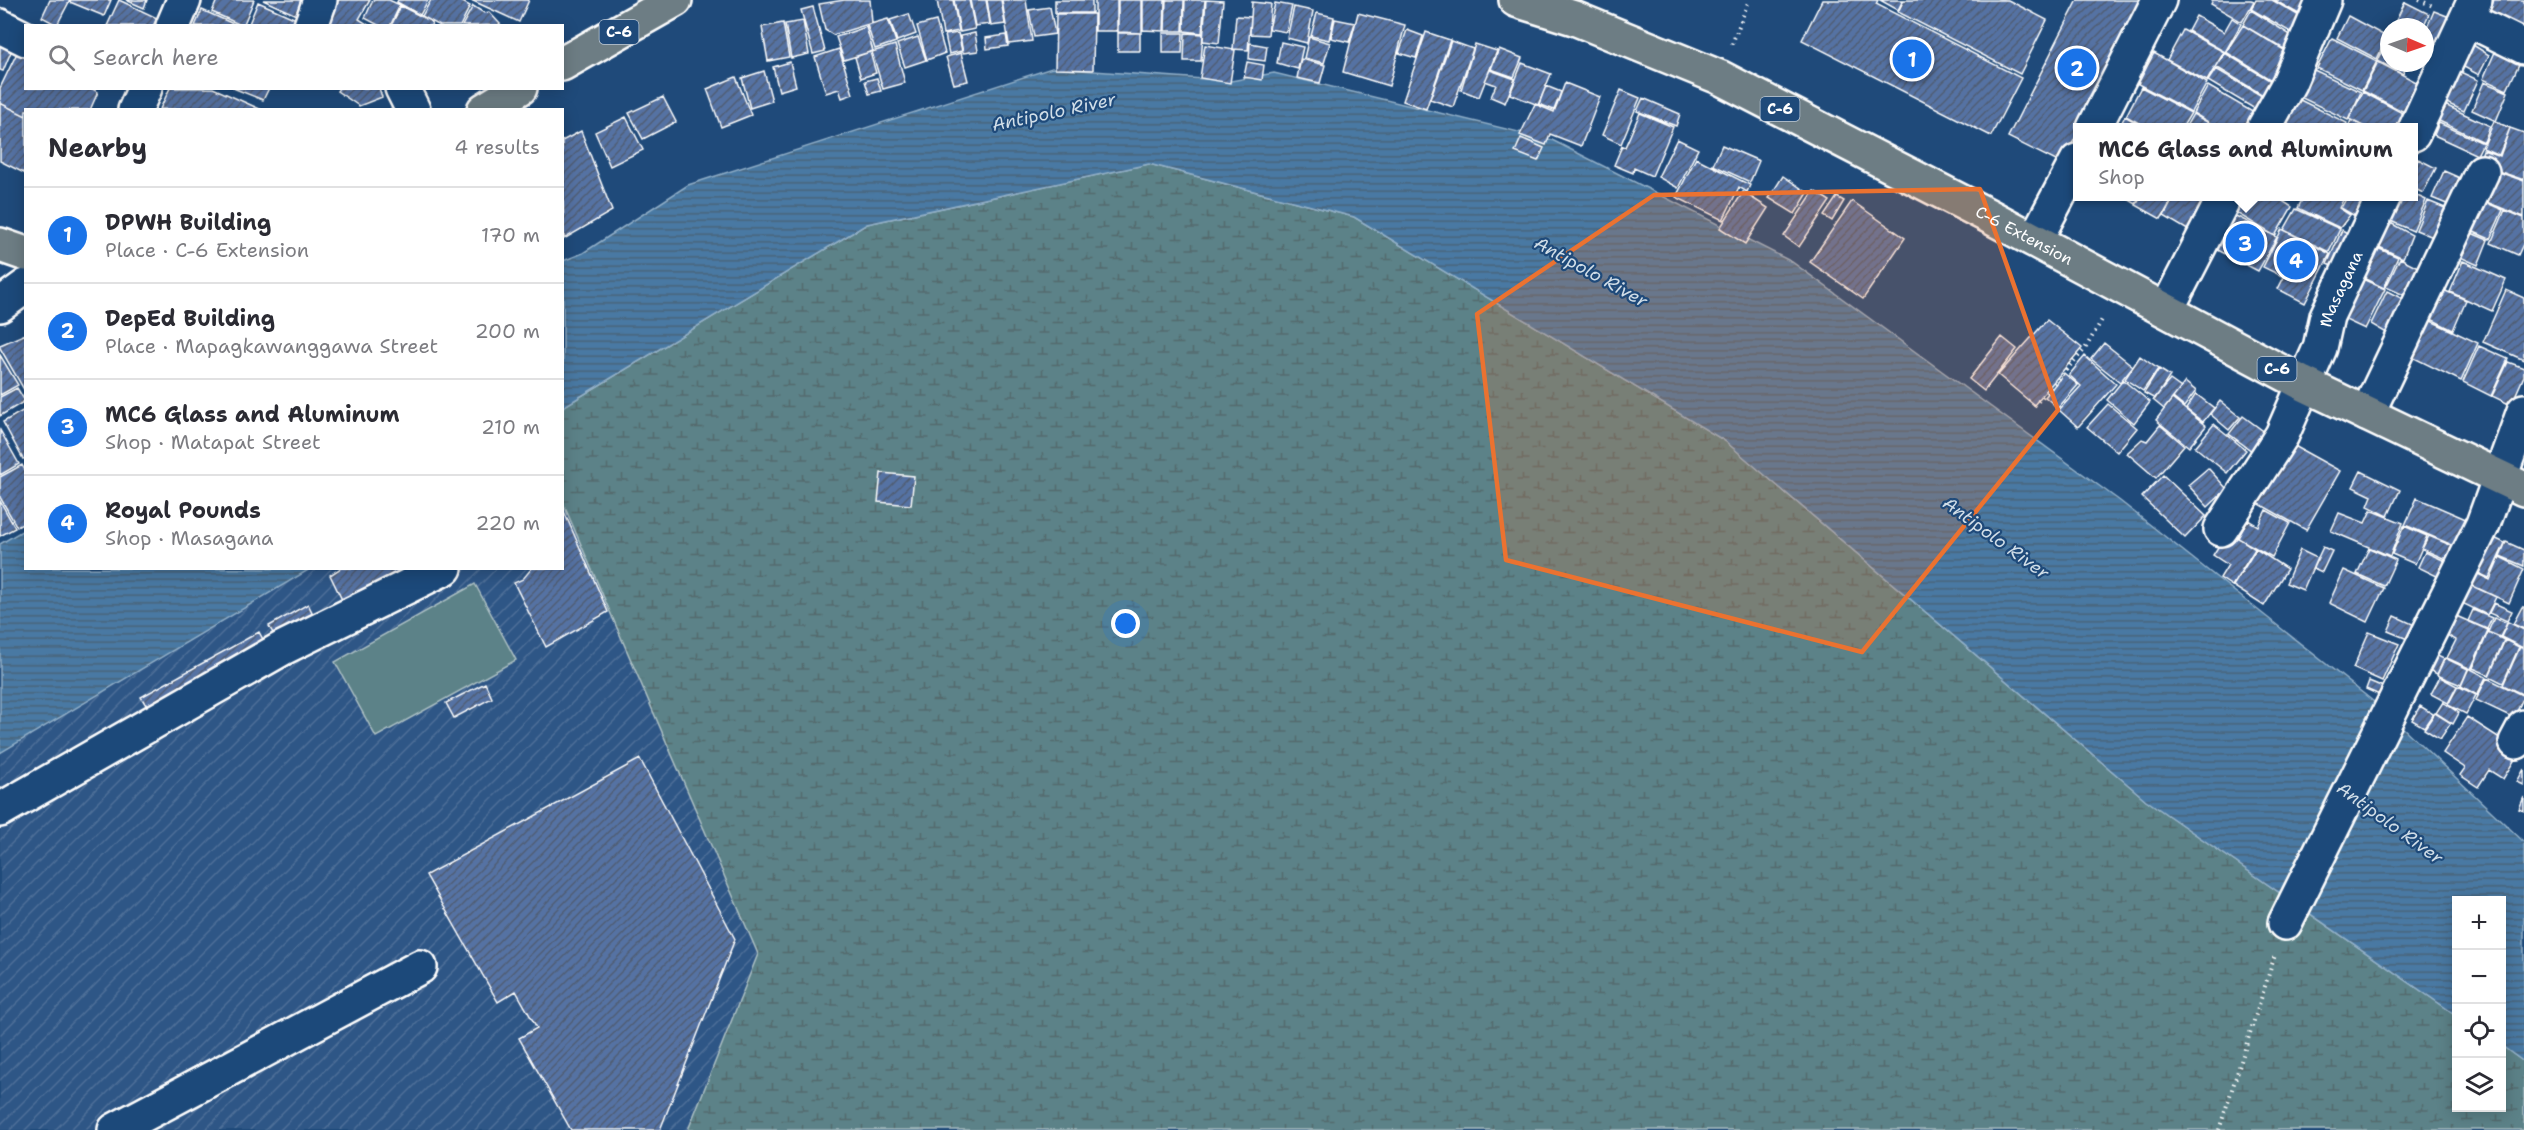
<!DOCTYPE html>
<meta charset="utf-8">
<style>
body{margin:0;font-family:"Shantell Sans",sans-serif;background:#f7f7f7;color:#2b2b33}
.controls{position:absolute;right:18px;bottom:18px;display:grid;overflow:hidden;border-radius:0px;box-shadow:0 3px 15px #0003}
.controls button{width:54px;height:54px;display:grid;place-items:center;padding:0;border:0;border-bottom:2px solid #e1e1e2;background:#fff;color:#2b2b33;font:30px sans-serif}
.compass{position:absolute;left:2380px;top:18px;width:54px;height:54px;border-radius:50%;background:#fff;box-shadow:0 3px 15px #0003;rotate:92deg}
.you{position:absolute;left:1126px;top:624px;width:21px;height:21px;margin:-15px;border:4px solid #fff;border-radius:50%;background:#1a73e8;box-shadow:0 0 0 9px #1a73e833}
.badge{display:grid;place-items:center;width:39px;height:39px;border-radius:50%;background:#1a73e8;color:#fff;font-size:20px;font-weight:700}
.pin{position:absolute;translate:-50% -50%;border:3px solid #fff;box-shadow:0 2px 6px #0006}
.popup{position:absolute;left:2073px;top:123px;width:345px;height:78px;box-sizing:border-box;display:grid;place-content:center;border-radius:0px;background:#fff;filter:drop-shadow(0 2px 4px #0005);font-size:20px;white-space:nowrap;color:#7c7c81}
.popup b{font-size:22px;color:#2b2b33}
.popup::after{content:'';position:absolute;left:50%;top:100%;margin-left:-12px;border:12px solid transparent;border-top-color:#fff}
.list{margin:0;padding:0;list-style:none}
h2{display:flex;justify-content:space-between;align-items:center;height:78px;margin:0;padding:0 24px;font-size:26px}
h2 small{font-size:20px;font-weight:400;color:#7c7c81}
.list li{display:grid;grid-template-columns:39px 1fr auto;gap:18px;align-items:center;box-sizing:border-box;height:96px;padding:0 24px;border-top:2px solid #e1e1e2}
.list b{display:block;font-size:22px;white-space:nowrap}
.list p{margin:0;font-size:20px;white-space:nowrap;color:#7c7c81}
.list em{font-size:20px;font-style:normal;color:#7c7c81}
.icon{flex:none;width:33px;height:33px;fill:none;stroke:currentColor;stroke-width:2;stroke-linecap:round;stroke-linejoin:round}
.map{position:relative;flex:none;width:2524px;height:1130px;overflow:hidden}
.search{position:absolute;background:#fff;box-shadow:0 3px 15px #0003;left:24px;top:24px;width:540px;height:66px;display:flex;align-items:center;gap:15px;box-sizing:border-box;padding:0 21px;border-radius:0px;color:#7c7c81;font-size:22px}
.panel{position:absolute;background:#fff;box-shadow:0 3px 15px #0003;left:24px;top:108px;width:540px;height:462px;border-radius:0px}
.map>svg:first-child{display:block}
.industrial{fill:url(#industrial-furrows)}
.wetland{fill:url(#wetland-marsh);stroke:#adc0c4;stroke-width:1.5}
.garden{fill:#5b8288;stroke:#adc0c4;stroke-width:1.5}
.water{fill:url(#water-rules);stroke:#91afc8;stroke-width:1.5}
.building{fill:url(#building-hatch);stroke:#fff;stroke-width:1.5}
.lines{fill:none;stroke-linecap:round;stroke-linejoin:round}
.minor-casing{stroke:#fff;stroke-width:38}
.major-casing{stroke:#fff;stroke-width:38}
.path{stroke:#fff;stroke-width:4;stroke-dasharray:1.5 4.5;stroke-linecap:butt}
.minor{stroke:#1f4a7a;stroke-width:33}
.major{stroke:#6d7d84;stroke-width:33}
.marked{fill:#eb7230;fill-opacity:0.2;stroke:#eb7230;stroke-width:4.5;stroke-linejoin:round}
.labels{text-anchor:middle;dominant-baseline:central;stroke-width:4.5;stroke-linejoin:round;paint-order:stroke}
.shield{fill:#1f4a7a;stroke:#bcc9d7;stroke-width:1.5}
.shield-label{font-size:15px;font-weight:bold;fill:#fff}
.street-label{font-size:16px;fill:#fff;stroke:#1f4a7a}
.water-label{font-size:18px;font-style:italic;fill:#d1dee8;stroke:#1f4a7a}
</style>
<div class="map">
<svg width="2524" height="1130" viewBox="0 0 2524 1130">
<defs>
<pattern id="industrial-furrows" width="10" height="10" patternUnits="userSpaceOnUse" patternTransform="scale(1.5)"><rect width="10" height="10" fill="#2f5686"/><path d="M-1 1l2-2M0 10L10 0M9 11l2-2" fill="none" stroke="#4e6f98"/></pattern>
<pattern id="wetland-marsh" width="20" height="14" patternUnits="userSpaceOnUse" patternTransform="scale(1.5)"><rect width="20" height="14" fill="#5b8288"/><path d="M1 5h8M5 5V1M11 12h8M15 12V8" fill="none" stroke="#546a6d"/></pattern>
<pattern id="water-rules" width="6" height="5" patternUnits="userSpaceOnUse" patternTransform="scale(1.5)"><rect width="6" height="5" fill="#4879a3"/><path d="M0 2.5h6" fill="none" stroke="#4a6278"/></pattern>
<pattern id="building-hatch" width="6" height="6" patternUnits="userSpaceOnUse" patternTransform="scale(1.5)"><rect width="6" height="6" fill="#5472a3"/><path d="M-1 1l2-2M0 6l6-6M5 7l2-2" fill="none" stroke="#505d73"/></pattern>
</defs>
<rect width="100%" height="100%" fill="#1f4a7a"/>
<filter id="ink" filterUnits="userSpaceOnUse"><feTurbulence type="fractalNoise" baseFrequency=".0167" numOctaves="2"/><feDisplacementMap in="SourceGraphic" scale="12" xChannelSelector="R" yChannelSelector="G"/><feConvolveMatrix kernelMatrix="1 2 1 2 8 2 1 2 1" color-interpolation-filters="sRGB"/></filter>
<g filter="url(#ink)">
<!-- industrial -->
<path class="industrial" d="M563,503L758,954L688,1130H0V753L310,569L562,568Z"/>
<!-- wetland -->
<path class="wetland" d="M1149,164L1354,217L1725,441L2146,800L2456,1015V1108H2502V1046L2524,1062V1130H688L758,954L563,503V407L867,224Z"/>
<!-- garden -->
<path class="garden" d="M475,584L516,660L376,737L335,662Z"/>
<!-- water -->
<path class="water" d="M1052,68L1231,81L1274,73L1552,140L1792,262L2120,501L2383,709L2524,842V1062L2502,1046V900H2456V1015L2146,800L1725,441L1354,217L1149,164L867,224L563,407V261L583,253L688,185Z
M25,529L26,568L310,569L0,753V544Z"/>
<!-- building -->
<path class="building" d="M50,0H70L57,25L42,17Z
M71,0H111L104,16L70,2Z
M119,0L157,18L153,26H107Z
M126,0H147L144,8Z
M217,0H254L243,26L212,12Z
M263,0H313L305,19Z
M330,0H370L359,19L370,26H321Z
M373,0H389L400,5L390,26H380L365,18Z
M398,0H428L420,15L397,2Z
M431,0H459L470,6L460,26H440L422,16Z
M471,0H529L519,22Z
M844,0H870L872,23L833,35L825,30L819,4Z
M937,0H953L959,31L943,34Z
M954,0H969L975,29L960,32Z
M970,0H986L990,24L975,26Z
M987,0H1001L1005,24L991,26Z
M1002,0H1026L1032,41L1009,44Z
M1055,0H1092V13H1055Z
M1095,0H1117V31H1095Z
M1118,0H1142V33L1118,32Z
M1143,0H1165L1164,31L1143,30Z
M1166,0H1184L1183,31H1165Z
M1185,0H1205L1202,33L1184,31Z
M1206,0L1223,1L1219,43L1203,41Z
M1822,0H1878L1876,4L2021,78L1991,136L1802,40Z
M1880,0H1903L1898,10Z
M1904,0H2008L2047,20L2020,74L1898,12Z
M2078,0H2145L2080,128H2077V134L2062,164L2008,137Z
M2213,0H2251L2254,1L2242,22L2211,4Z
M2256,0H2272L2313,24L2304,40L2251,9Z
M2274,0H2316L2306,18Z
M2494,0H2524V28L2488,14Z
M258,2L305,23L248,26Z
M1252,2L1271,4L1268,35L1250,34Z
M2405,2L2429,14L2423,27H2393Z
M1275,3L1292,6L1286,32L1269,29Z
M401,6L432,22L431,26H391Z
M473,6L484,13L489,12L501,25L462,26Z
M813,7L825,51L813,54L801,10Z
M1050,7L1055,34L1034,37L1029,10Z
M1294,7L1313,11L1307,43L1287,38Z
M202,10L238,26H195Z
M2251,10L2303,43L2296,56L2243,25Z
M2434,11L2460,21L2442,63L2425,55V32Z
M1317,13L1334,17L1329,40L1311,36Z
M1358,13L1405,25L1389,86L1343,72Z
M909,14L916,34L897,41L890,20Z
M1056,14H1094L1093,70L1055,69Z
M1236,16L1251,17L1248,50L1233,49Z
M2196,16L2224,32L2232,18L2241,24L2225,52L2188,31Z
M2348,16L2387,37L2377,59L2337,38Z
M888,19L896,42L875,49L867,25Z
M1335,19L1355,23L1349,42L1331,38Z
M803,21L809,54L791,58L785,24Z
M936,21L945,53L927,60L917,26Z
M783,23L789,57L768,61L762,27Z
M2243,25L2294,56L2276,83L2226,52Z
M866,27L873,51L844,60L836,37Z
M1407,30L1423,36L1416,58L1399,53Z
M2183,30L2224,52L2207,81L2167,60Z
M1426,32L1450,40L1426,109L1403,101Z
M958,33L962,51L949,54L945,35Z
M975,33L978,51L963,53L960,36Z
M1118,33H1140V51H1118Z
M1163,33H1183L1182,53H1163Z
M1185,33L1203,34L1201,61H1184Z
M1006,35L1008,46L987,49L986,38Z
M2389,36V63H2408L2403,74L2378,61Z
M918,37L926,60L905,67L897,44Z
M1309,37L1330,43L1324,63L1304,58Z
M2332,38L2377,61L2362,90L2317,68Z
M0,41L13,47L3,71L0,70Z
M1451,41L1473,49L1453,107L1430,99Z
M1281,42L1303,47L1298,69L1277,63Z
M1250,43L1267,46L1265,61L1249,59Z
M2470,43L2489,55L2479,75L2460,65Z
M1475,44L1497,51L1479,97L1461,90Z
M895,45L905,83L883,89L872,52Z
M1205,45L1235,50L1230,83L1200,78Z
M839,49L853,94L842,98L839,89L826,93L815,57Z
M1499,49L1522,58L1514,77L1491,69Z
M870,52L876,73L861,78L855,57Z
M2495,52L2519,64L2507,90L2483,79Z
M17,53L26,57V88H91L98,92L90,110H26V116L0,103V88Z
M961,53L968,81L954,84L946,57Z
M2154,53L2207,83L2191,112L2138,84Z
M2225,53L2276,84L2268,98L2216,67Z
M1301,59L1325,65L1320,83L1297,78Z
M790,62L796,86L779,91L773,67Z
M1247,62L1264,65L1262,80L1244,77Z
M2378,62L2426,87L2412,116L2363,91Z
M1522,63L1551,74L1538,105L1510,94Z
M2216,69L2267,99L2260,112L2208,81Z
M2312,69L2361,92L2348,120L2300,97Z
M1490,70L1515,79L1505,103L1491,97L1496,85L1485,81Z
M2456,70L2478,80L2464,111L2442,101Z
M764,71L772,101L750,108L742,78Z
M736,77L751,115L721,127L707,89Z
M877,78L881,91L869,94L865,81Z
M2484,82L2508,92L2496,121L2472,110Z
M1565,83L1600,97L1581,146L1550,134L1546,145L1520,135L1535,104L1554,112Z
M1546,86L1561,92L1554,110L1539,104Z
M2208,86L2256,114L2248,128H2218L2193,113Z
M2141,87L2191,113L2182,128H2148L2126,116Z
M170,88H213L262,110L160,109Z
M233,88H269L263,100Z
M339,88H379L382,97L359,106L337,91Z
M1621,90L1640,98L1621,144L1602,135Z
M2363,92L2408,116L2402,128H2367L2349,119Z
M663,97L676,122L643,139L629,113Z
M1643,98L1680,114L1676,126L1637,111Z
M2298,99L2347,123L2345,128H2294L2287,124Z
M0,103L26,116V174L0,161Z
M2445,105L2490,126L2484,142L2437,120Z
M1640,113L1673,127L1652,176L1634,168L1633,173L1614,165L1622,146L1625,147Z
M2193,114L2216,127V128H2185Z
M2125,116L2145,128H2119Z
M626,117L643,150L610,166L595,132Z
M2351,120L2366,128H2348Z
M2494,121L2510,128L2499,155L2483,148Z
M2439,123L2483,143L2477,155L2434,135Z
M2510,128L2524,133V180L2478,164L2483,150L2500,156Z
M581,131L612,211L564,239L562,141Z
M1521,138L1544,148L1538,161L1515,152Z
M1677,139L1698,149L1678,188L1658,177Z
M1722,145L1759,161L1750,182L1713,165Z
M1696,158L1750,185L1747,192L1739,187L1723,220L1676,197Z
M2418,159L2436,168L2423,193L2413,188V169Z
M2493,170L2524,181V217L2484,201Z
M2444,171L2467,181L2454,207L2432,198Z
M1783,176L1808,193L1795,214L1769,198Z
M1814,191L1830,201L1799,247L1784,236Z
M1743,192L1768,208L1745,244L1720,228Z
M2413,194L2426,200L2413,231L2384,218L2394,196H2413Z
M2123,196H2140L2136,204Z
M2142,196H2174L2161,219L2136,205Z
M2175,196H2196L2208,203L2191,232L2164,216Z
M2234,196H2275L2292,207L2275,236L2228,208Z
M2304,196H2337L2343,200L2339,208L2350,215L2340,228L2298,208Z
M2342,196H2371L2360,219L2341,208L2346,199Z
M1837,197L1844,201L1832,221L1824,216Z
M2478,199L2503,210L2490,239L2465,228Z
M1852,201L1905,238L1863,299L1810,262Z
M2428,201L2450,210L2438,239L2416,230Z
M2296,209L2340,229L2329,252L2284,230Z
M2505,210L2524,218V242L2518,255L2491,243Z
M2232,214L2277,237L2258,271L2214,248Z
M2387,221L2412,235L2403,258L2377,246Z
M2282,229L2330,254L2305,303L2278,289L2284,277L2263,267Z
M2342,230L2353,236L2337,268L2327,264Z
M2469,232L2488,240L2478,265L2458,256Z
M2375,247L2398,257L2384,288L2361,277Z
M2400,258L2420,268L2406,296L2386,287Z
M2463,261L2506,280L2492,311L2450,292Z
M2358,277L2385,289L2365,329L2339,317Z
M2441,289L2466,300L2453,330L2427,317Z
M2506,290L2524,298V360L2483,342Z
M2387,291L2407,301L2390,335L2371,324Z
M2047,320L2082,348L2034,405L1998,375Z
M2429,320L2478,343L2461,381L2412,357Z
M26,334V393L0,348V345Z
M2002,337L2017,349L1984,391L1969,379Z
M2104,343L2133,366L2120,382L2091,359Z
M2479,346L2508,359L2491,396L2463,382Z
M0,355L18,385L0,395Z
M2085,356L2116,384L2078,427L2059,410L2081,386L2069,375Z
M2140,356L2158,369L2143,391L2125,379Z
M2508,362L2524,368V376L2511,405L2492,396Z
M2159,369L2170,376L2155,399L2144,393Z
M2064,373L2078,385L2058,408L2045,397Z
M2123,380L2150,402L2134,423L2107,400Z
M2170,380L2181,388L2164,409L2153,400Z
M2185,382L2196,391L2184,407L2173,398Z
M17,388L25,401L0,416V397Z
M2196,394L2214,408L2203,422L2186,409Z
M2172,399L2206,426L2189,447L2156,420Z
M2220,401L2240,417L2229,430L2210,414Z
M2108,404L2137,428L2117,452L2087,427Z
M26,409V458L23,459L3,422Z
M2243,416L2270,436L2256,454L2229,434Z
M2214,424L2246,450L2227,473L2195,447Z
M2160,425L2184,445L2156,478L2127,453L2142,439L2147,441Z
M0,430L19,464L0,475Z
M2289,443L2340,471L2306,530L2256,502Z
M22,465L26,472V522L17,527L0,497V477Z
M2208,468L2227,489L2208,507L2188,485Z
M2361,471L2400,490L2388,516L2368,506L2372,496L2353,487Z
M881,473L914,476L911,505L878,502Z
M2163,475L2206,516L2185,538L2142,497Z
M2417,498L2475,523L2464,550L2405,525Z
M0,501L15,528L0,536Z
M562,507L608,612L546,647L514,583L523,579L532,568H562Z
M2266,510L2290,523L2272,557L2238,538L2248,520L2258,526Z
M2371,510L2403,523L2390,556L2331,531L2339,513L2365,523Z
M2404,526L2427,536L2415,564L2392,554Z
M2228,531L2255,549L2232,586L2220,578L2228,565L2213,555Z
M2429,536L2462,550L2457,564L2422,549Z
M2492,537L2505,543L2489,578L2476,572Z
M2506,542L2524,550V566L2500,556Z
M2323,547L2332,551L2322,572L2313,568Z
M2369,548L2396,560L2384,586L2357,574Z
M2256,549L2287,569L2264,606L2233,586Z
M2300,550L2317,558L2303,590L2286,583Z
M2425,552L2452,564L2445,580L2418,567Z
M2500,557L2524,569L2509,603L2471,585L2476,573L2490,580Z
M341,568H413L345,606L330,575Z
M2344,570L2384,588L2368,622L2329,603Z
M2470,585L2496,597L2487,615L2462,603Z
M2494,603L2512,611L2507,621L2489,613Z
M308,604L313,614L274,635L269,626Z
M2522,607H2524V629L2513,624Z
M2473,610L2492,618L2487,629L2468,621Z
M2454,615L2488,630L2471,669L2447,658L2456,640L2445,634Z
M2395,616L2417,626L2410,640L2388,631Z
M2494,618L2507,623L2500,637L2488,632Z
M2508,622L2524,630L2523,648L2501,637Z
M259,632L266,645L149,710L141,697Z
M2369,632L2399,644L2382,681L2353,668Z
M2488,632L2504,640L2489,675L2473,668Z
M2505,640L2519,647L2503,683L2489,676Z
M2520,647L2524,649V695L2503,685Z
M2429,652L2444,659L2437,674L2429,670L2433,663L2430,661Z
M2445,658L2468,669L2461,685L2437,675Z
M2469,668L2486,677L2477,695L2461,686Z
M2440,677L2457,686L2448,703L2431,694Z
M2487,678L2524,696L2514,718L2476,700Z
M2369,681L2388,689L2384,697L2366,689Z
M485,683L492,698L454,718L446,703Z
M2458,686L2476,695L2466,714L2448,705Z
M2443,702L2459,713L2453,724L2436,713Z
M2420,706L2433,714L2424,727L2412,720Z
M2435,713L2451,723L2440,739L2424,729Z
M2467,717L2520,751L2503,779L2489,770L2478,787L2460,775L2465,768L2443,753Z
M640,759L735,939L660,1130H571L519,1038L537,1028L516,991L498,1002L426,875Z
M2524,769V785L2517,782Z
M2524,797V811L2519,809Z"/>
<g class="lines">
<defs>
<g id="minor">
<path d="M2467,19L2524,47"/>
<path d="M0,26L26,39"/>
<path d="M173,26L184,0"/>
<path d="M311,26L320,0"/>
<path d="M402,88L413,110"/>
<path d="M135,110L145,88"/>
<path d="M2094,128L2159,0"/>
<path d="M2264,128L2289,83L2324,0"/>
<path d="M2413,134L2475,0"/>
<path d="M2035,240L2077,161"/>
<path d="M0,305L26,286"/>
<path d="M2167,309L2225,196"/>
<path d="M2367,414L2482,172"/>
<path id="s1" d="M2221,529L2282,435L2320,348L2327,316L2384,196"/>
<path d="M2516,742L2524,727"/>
<path d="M0,810L283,648L445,568"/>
<path d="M2285,923L2483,524L2524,411"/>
<path d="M115,1130L420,967"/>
</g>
<g id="major">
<path id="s2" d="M1516,0L1574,18L1719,77L1987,215L2302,383L2524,489"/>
<path d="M562,64L675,0"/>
<path d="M484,110L520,88"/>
<path d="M0,245L26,254"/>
</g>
</defs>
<!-- minor casing -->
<use href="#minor" class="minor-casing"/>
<!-- major casing -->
<use href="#major" class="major-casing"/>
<!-- path -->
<path class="path" d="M2419,0L2433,6
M1732,44L1749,0
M2034,406L2085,349L2103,318
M2219,1130L2275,955"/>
<!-- minor -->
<use href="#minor" class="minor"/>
<!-- major -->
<use href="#major" class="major"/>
</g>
</g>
<!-- marked area -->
<path class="marked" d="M1980,189L2058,410L1862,652L1506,560L1477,314L1654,195Z"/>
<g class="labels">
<!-- shield labels -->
<g class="shield">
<rect x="599.5" y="20" width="39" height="24" rx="4.5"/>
<rect x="1760.5" y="97" width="39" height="24" rx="4.5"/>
<rect x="2257.5" y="357" width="39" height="24" rx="4.5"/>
</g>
<g class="shield-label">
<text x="619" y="32">C-6</text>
<text x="1780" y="109">C-6</text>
<text x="2277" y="369">C-6</text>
</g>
<!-- street labels -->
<g class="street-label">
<text stroke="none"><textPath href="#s2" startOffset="561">C-6 Extension</textPath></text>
<text stroke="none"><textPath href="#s1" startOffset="270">Masagana</textPath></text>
</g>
<!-- water labels -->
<g class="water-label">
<text transform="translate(1054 112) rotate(-12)">Antipolo River</text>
<text transform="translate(1591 272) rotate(29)">Antipolo River</text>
<text transform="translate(1996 538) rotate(36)">Antipolo River</text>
<text transform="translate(2390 823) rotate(36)">Antipolo River</text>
</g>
</g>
</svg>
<div class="controls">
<button>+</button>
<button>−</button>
<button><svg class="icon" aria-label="locate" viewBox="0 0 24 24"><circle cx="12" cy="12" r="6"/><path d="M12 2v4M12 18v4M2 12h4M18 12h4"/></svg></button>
<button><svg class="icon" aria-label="layers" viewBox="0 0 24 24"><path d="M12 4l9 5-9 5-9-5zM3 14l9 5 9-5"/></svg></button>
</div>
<svg class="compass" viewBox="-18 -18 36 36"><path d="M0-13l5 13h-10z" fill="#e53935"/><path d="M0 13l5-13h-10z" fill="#7c7c81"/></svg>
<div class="you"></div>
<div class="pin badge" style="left:1912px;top:59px">1</div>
<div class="pin badge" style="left:2077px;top:68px">2</div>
<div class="pin badge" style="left:2245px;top:243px">3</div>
<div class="popup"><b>MC6 Glass and Aluminum</b>Shop</div>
<div class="pin badge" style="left:2296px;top:260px">4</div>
<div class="search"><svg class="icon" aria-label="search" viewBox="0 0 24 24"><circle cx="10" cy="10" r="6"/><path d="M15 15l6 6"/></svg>Search here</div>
<section class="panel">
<h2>Nearby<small>4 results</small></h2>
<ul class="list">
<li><span class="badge">1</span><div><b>DPWH Building</b><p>Place · C-6 Extension</p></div><em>170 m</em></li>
<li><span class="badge">2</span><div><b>DepEd Building</b><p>Place · Mapagkawanggawa Street</p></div><em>200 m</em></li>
<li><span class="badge">3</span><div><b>MC6 Glass and Aluminum</b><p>Shop · Matapat Street</p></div><em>210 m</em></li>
<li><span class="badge">4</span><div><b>Royal Pounds</b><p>Shop · Masagana</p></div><em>220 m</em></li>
</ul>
</section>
</div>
